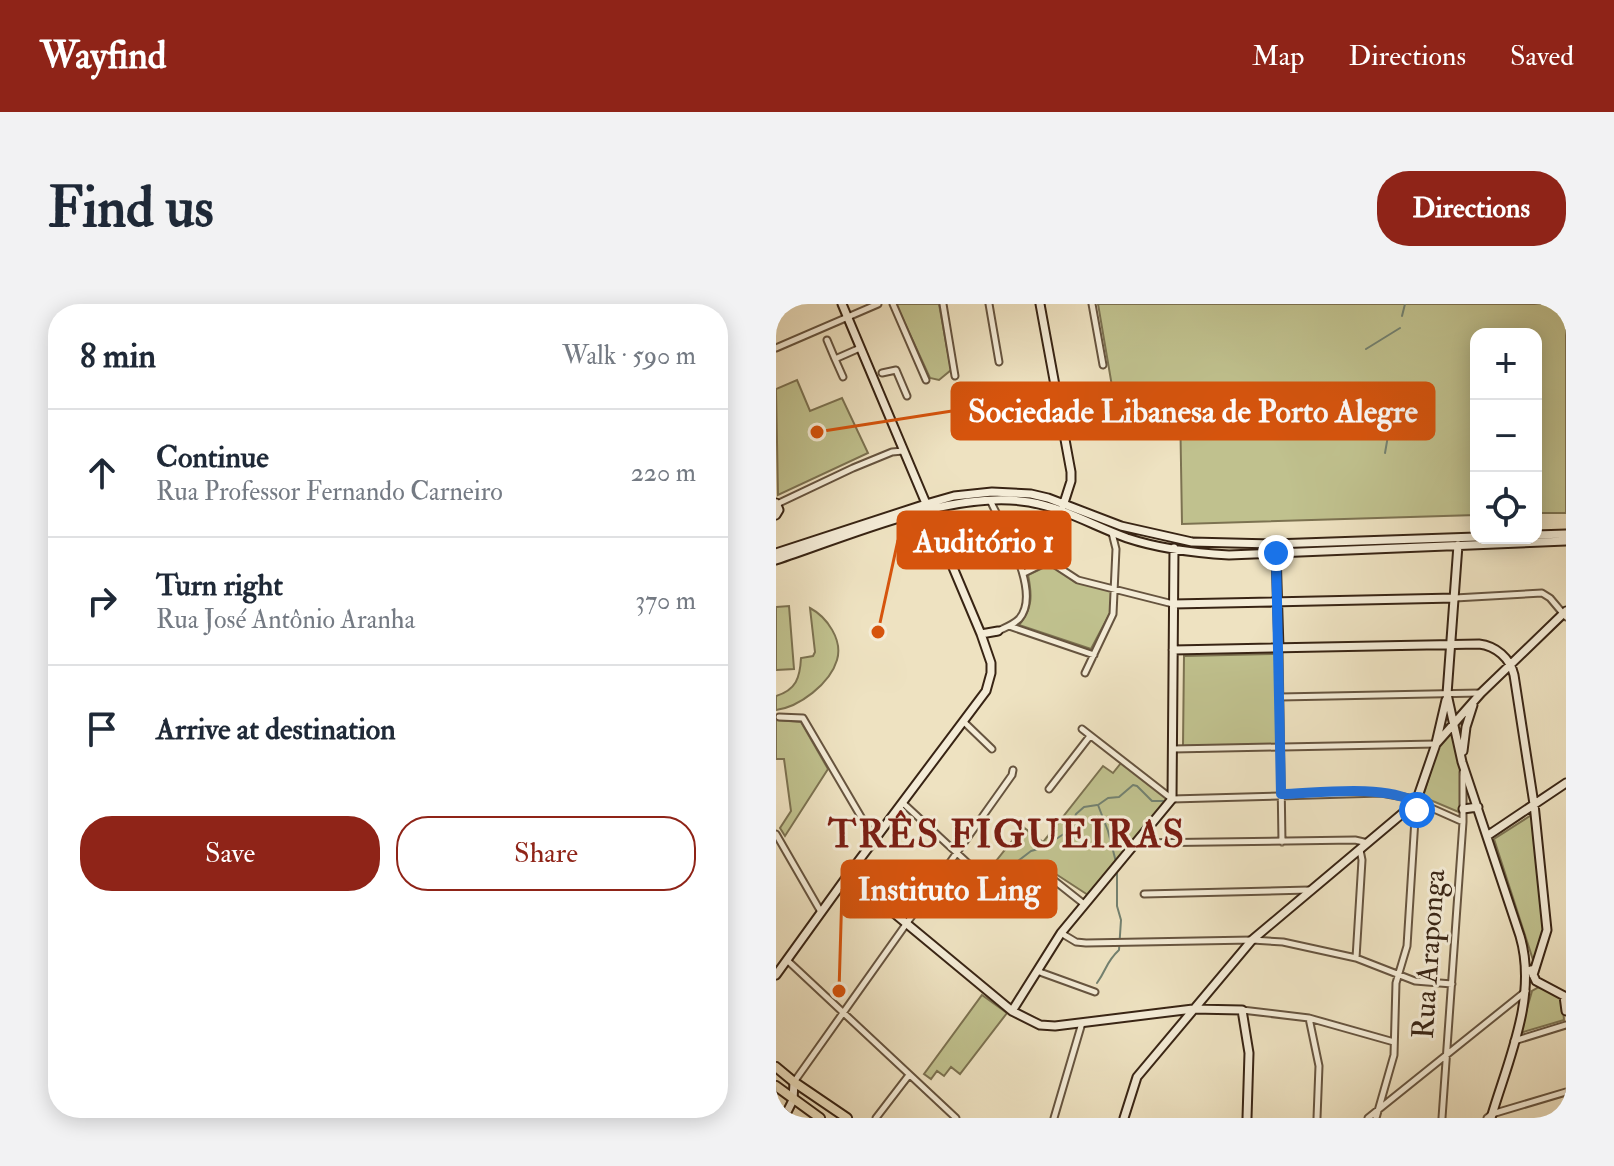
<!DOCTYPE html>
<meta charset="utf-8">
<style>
body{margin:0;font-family:"IM FELL Double Pica",serif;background:#f2f2f3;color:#1f2937}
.controls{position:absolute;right:24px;top:24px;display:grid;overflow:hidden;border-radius:16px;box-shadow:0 4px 20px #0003}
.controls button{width:72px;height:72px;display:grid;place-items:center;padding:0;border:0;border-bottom:2px solid #e0e1e3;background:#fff;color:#1f2937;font:40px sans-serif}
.stop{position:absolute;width:24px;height:24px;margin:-18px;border:6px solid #1a73e8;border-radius:50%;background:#fff}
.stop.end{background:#1a73e8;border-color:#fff;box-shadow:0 2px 8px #0008}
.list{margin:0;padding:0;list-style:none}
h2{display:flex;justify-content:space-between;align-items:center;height:104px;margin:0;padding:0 32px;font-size:34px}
h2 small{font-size:26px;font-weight:400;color:#747a83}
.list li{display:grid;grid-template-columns:52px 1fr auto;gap:24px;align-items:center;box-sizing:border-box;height:128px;padding:0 32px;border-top:2px solid #e0e1e3}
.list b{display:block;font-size:30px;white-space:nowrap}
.list p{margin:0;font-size:26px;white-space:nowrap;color:#747a83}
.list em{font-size:26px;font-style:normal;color:#747a83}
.actions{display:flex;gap:16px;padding:24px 32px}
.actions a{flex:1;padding:18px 0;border:2px solid #8f2418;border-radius:32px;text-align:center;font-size:28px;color:#8f2418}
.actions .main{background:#8f2418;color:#fff}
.icon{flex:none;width:44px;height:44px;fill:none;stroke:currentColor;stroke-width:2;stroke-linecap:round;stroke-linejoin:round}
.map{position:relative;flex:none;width:790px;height:814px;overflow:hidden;border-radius:32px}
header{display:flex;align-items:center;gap:48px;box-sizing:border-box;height:112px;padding:0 40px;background:#8f2418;color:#fff}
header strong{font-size:38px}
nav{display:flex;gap:44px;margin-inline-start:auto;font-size:28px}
.intro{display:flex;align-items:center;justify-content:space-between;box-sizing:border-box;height:192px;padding:0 48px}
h1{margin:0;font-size:56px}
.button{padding:20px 36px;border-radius:32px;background:#8f2418;color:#fff;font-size:28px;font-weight:700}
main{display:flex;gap:48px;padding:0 48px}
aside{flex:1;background:#fff;border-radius:32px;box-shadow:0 4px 20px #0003}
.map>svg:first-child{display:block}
.green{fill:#c0c18e;stroke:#7c7251;stroke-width:2}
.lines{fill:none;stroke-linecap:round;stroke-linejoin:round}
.stream{stroke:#738170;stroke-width:2}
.street-casing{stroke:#66543f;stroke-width:9}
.secondary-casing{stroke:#382414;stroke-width:11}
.primary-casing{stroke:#382414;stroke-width:12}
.street{stroke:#f4ecd7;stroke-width:5}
.secondary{stroke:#f4ecd7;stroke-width:7}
.primary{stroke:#eee2c1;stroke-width:8}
.route{stroke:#1a73e8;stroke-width:10}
.labels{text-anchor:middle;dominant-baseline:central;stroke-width:6;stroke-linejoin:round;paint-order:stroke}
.street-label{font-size:30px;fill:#382414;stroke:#f4ecd7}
.district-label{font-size:38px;font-weight:bold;letter-spacing:2px;fill:#7a1f14;stroke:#f4ecd7}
.leader{fill:none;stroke:#d6540d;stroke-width:3}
.callout-dot{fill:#d6540d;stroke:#f4ecd7;stroke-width:3}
.callout{fill:#d6540d;stroke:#d6540d;stroke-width:3}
.callout-label{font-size:32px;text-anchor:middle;font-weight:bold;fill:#fff}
</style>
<header>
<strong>Wayfind</strong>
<nav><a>Map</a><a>Directions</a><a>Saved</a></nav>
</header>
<div class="intro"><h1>Find us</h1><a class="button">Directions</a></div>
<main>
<aside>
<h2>8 min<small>Walk · 590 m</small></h2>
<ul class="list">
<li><svg class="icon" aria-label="ahead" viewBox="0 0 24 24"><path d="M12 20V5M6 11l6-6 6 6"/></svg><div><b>Continue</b><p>Rua Professor Fernando Carneiro</p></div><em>220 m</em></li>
<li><svg class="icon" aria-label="right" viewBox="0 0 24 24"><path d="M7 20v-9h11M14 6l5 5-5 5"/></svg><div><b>Turn right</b><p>Rua José Antônio Aranha</p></div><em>370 m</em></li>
<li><svg class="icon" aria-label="arrive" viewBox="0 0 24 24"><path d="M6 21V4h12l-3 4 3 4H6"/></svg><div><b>Arrive at destination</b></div></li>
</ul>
<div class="actions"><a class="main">Save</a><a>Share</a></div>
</aside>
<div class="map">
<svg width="790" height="814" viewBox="0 0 790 814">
<rect width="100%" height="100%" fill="#eee2c1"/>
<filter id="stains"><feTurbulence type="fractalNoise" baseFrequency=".0025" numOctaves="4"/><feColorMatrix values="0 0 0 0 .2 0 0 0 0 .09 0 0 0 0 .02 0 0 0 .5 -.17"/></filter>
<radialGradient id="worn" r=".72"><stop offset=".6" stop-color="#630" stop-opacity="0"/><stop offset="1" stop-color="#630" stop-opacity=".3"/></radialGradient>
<!-- green -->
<path class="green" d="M120,0H163L175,66L163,76L154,74Z
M322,0H790V209H760V30H700V211L406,220L404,100L401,95L385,92L338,94Z
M21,76L34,107L66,94L92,149L2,191L0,85Z
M271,262L282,264L299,278L338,287L334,309L315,345L243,321C257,305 256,290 252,271Z
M13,302L18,365L0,366V303Z
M34,304C51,313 67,336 61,356C54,380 23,403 0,406V392C20,386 24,374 25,354L37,352L39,348Z
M499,350L502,440L407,442L408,352Z
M0,416L25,418L52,465L9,532L4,524L15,507L8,455H0Z
M676,425L686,462L685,509L647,493L662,443Z
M345,459L392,495L312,591L266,561L238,596L208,572L247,523L267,538L327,462L337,469Z
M757,510L767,626L758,659L718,535Z
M763,683L786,694L788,716L744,729L756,687Z
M206,691L231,709L184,770L175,763L168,772L161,767L155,775L148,770Z"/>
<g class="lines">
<!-- stream -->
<path class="stream" d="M626,12L629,0
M590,45L624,24
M598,107L613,126L609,149
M340,558L332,527L322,501L332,494L343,493L357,481L361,482L376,497H387
M168,596L193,578L234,563L255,547L266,544L294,526L300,510L308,503L321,501
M321,679C331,665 330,658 343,646L345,616L341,602V565"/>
<defs>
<path id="street" d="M117,0L150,76
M167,0L179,72
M213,0L223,58
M316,0L327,61
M51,36L59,55
M0,44L102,0
M106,69L120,66L131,92
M67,73L59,55L84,44
M214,196C226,223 267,288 243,315C237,321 228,324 220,328
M1,200L77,164L116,148L127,147
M248,269L268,259H276L302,276L397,300
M679,294L766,289L774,294L790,313
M233,322L318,351
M503,345L506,538
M309,369L337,310L340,245L336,229
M504,393L704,389
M3,413L27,414L98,535
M188,418L216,445
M306,425L396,495L605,489L633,494L687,518
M397,445L660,440
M273,485L314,432
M127,499L196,563
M0,530L45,608
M360,539L579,536L592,539
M265,566L308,600
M368,590L533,586
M285,629L300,638L310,639L476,636L507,638L580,654L639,677L676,680
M580,654L586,556L584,546
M12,657L180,814
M261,667L319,688
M466,706L533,714L618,738
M533,714L543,762L541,814
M738,737L790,721
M18,778L236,471L237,466
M100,814L133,771
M278,814L306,719
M592,814L750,687
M600,814L618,751L620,679L631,642L640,499
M666,814L687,518V468
M711,814L716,810L790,788"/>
<path id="secondary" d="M264,0L295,168V177L287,202
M0,199L3,206L0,211
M760,231L790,230
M682,241L671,390L686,458L744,632C762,693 732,756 715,814
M500,247L503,345
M0,249L150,200L178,192L216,188L255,190L272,194L345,222L416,238L497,240L700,233
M0,256C74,232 176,185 253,198C288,204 318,222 351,234C384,245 418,249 453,251L790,237
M397,300L679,294
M205,330L222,327
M397,346L703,340C720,342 734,354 738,371L758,500L771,626L757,671
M660,439L670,396
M687,447L690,423L697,401
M687,505L702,503
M711,532L790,479
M72,571L236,707L264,721L279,722L417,705L466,706L473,749L471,814
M755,666L760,677L790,693
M0,671L72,571L210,387L215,369V359L205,330L66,0
M788,692L790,707
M236,707L285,629L396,495L398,244
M8,814L17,796L18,778
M348,814L361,773L476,636L640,498L660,440L705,389L790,307"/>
<path id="primary" d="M0,763L18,778L71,814
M0,782L44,814"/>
</defs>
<!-- street casing -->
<use href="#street" class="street-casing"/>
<!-- secondary casing -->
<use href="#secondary" class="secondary-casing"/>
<!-- primary casing -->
<use href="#primary" class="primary-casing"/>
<!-- street -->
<use href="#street" class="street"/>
<!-- secondary -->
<use href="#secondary" class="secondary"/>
<!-- primary -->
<use href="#primary" class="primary"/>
</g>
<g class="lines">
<!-- route -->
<path class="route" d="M500,249L505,490C543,489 606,480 640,498L641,506"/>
</g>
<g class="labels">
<!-- street labels -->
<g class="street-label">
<text transform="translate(653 650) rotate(-86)">Rua Araponga</text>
</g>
<!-- district labels -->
<g class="district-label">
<text x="231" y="531">TRÊS FIGUEIRAS</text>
</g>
</g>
<!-- callouts -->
<path class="leader" d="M41 128L176 107M102 328L122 236M63 687L66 585"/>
<g class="callout-dot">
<circle cx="41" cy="128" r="8"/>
<circle cx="102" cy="328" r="8"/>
<circle cx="63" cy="687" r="8"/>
</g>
<g class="callout">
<rect x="176" y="79" width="482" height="56" rx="8"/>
<rect x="122" y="208" width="172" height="56" rx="8"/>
<rect x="66" y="557" width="214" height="56" rx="8"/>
</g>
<g class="callout-label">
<text x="417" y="118">Sociedade Libanesa de Porto Alegre</text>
<text x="208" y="248">Auditório 1</text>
<text x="173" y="596">Instituto Ling</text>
</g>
<rect width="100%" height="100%" filter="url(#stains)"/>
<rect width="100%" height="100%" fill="url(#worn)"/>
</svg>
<div class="controls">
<button>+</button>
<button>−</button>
<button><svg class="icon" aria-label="locate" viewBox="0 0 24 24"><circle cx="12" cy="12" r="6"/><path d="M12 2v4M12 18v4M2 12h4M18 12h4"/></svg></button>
</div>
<div class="stop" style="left:641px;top:506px"></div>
<div class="stop end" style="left:500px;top:249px"></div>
</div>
</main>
